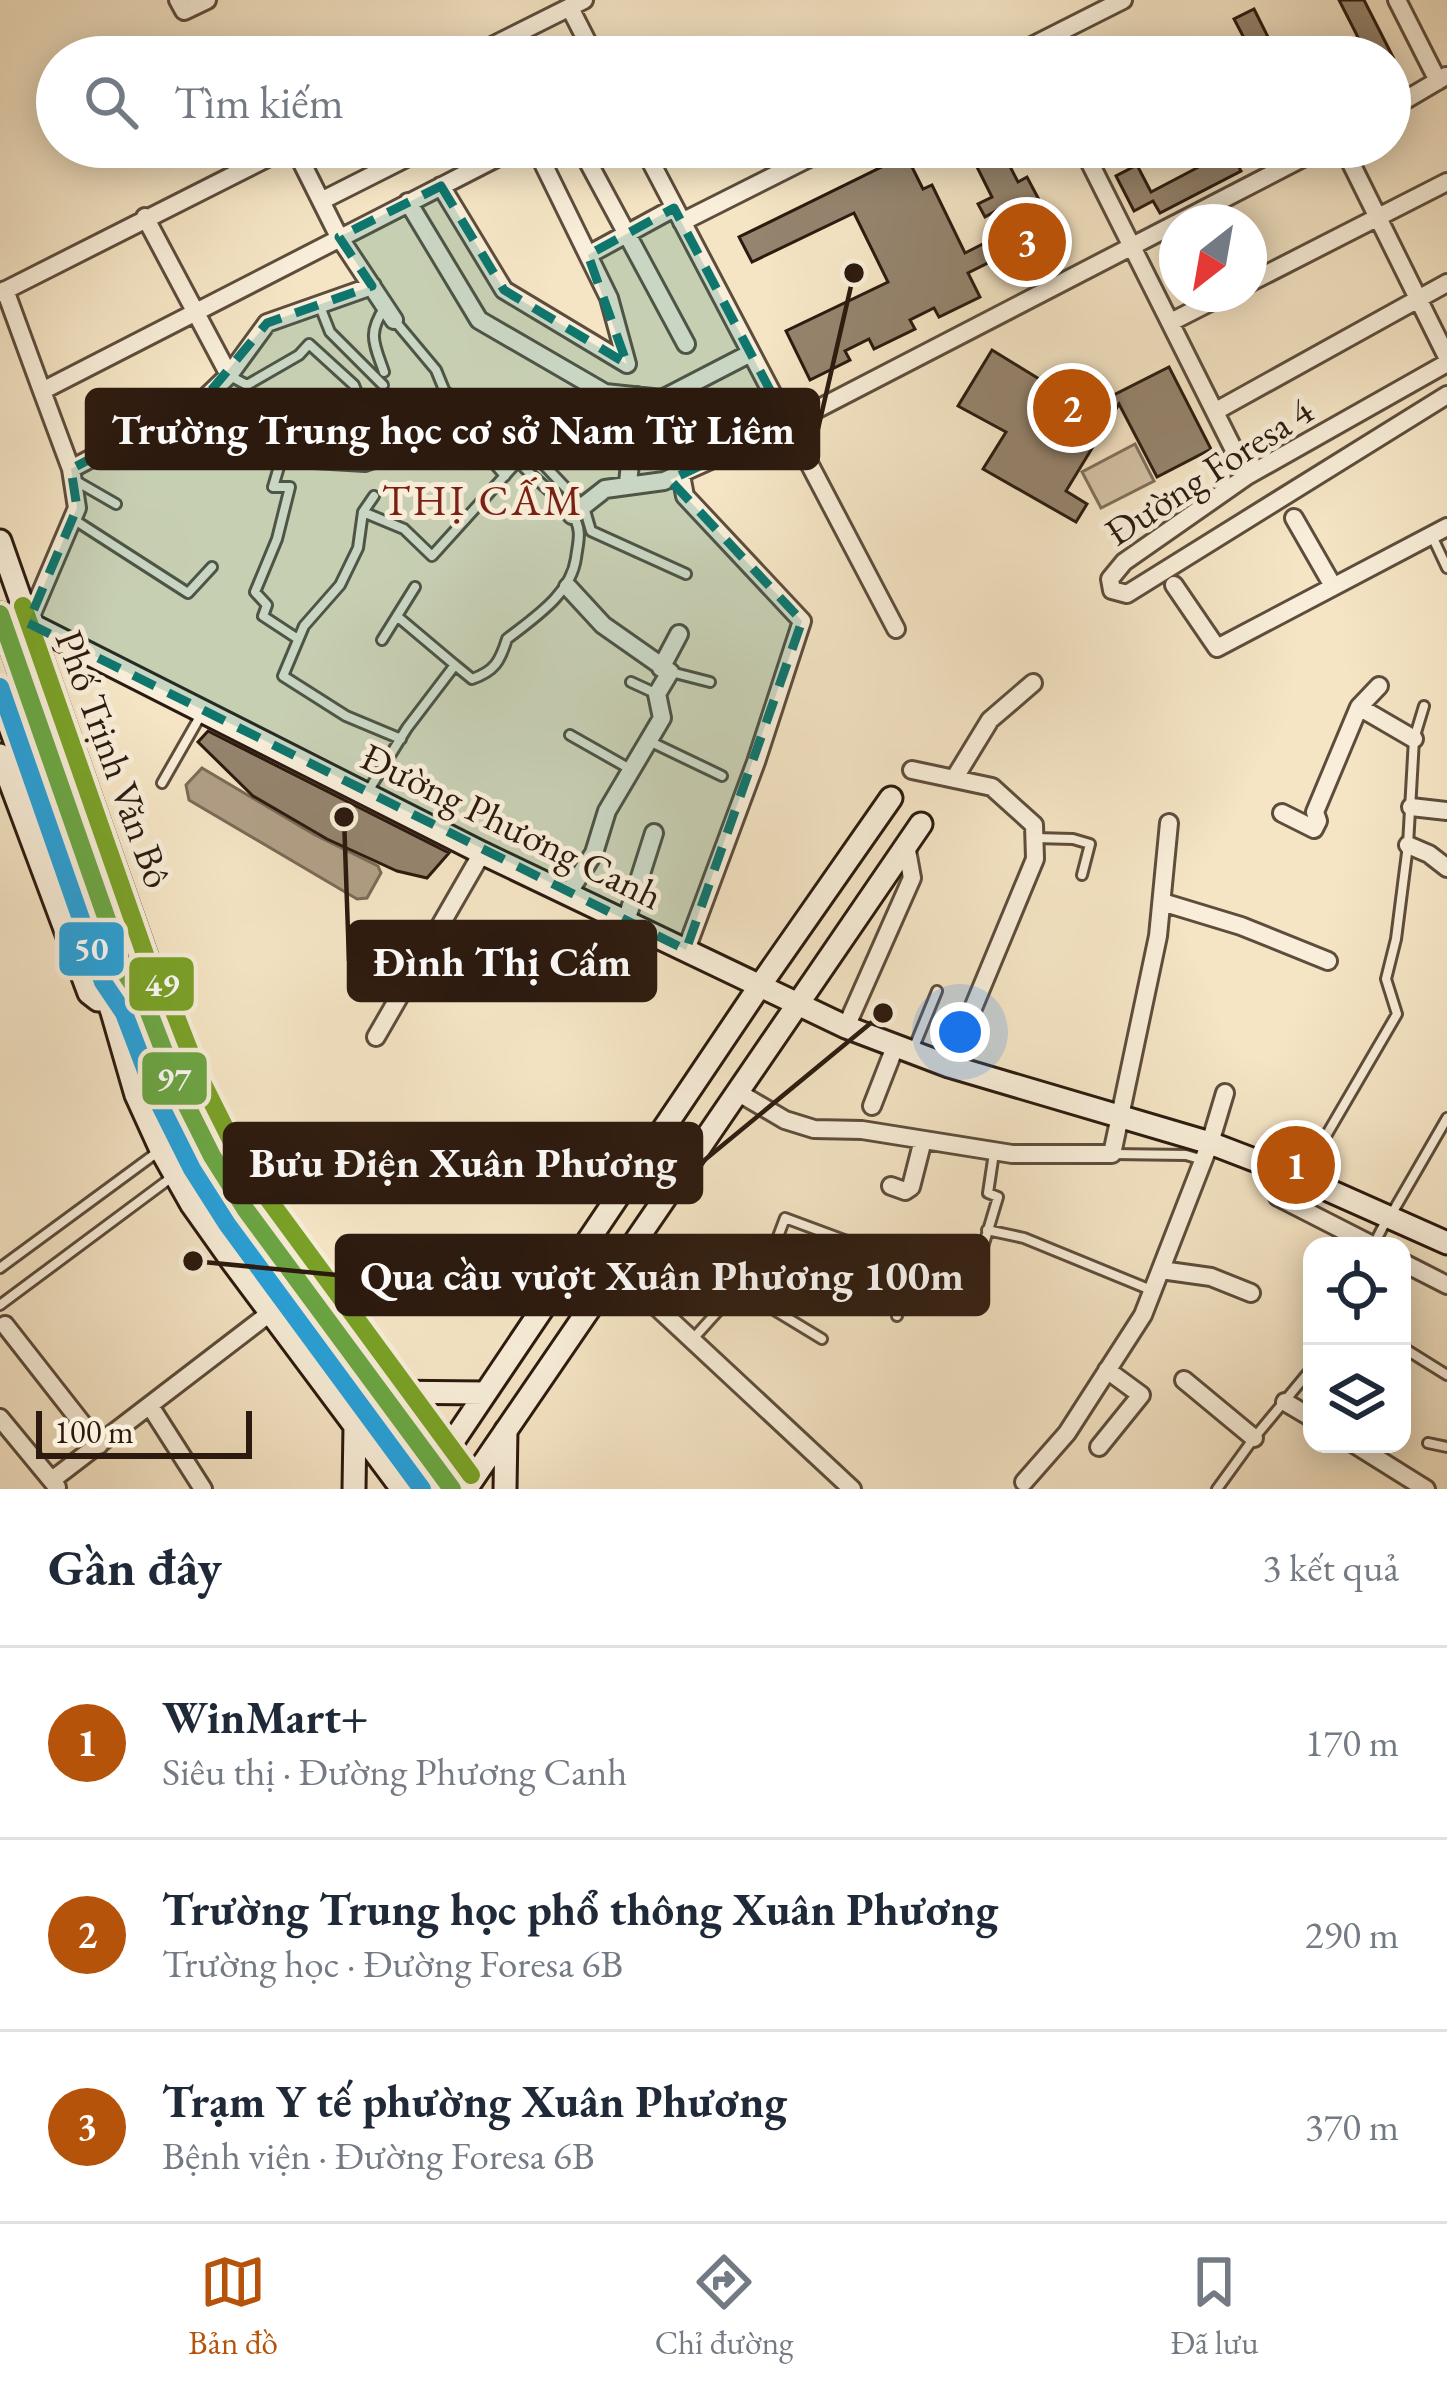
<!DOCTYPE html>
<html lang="vi">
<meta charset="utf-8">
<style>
body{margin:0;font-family:"EB Garamond",serif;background:#f6f6f7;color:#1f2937}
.controls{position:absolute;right:36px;bottom:36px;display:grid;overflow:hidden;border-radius:24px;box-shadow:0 6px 30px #0003}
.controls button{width:108px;height:108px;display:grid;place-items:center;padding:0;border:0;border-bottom:3px solid #e0e1e3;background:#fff;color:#1f2937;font:60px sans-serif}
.compass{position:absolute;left:1159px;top:204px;width:108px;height:108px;border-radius:50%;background:#fff;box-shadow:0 6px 30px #0003;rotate:211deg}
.scale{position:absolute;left:36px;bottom:30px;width:216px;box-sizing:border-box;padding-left:12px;border:6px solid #2c1a0f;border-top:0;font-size:33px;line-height:42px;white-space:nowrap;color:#2c1a0f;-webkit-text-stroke:9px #f8eed9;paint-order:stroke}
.you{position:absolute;left:960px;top:1032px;width:42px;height:42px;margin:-30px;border:9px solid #fff;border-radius:50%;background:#1a73e8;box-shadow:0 0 0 18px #1a73e833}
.badge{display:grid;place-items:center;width:78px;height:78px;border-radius:50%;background:#b45309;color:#fff;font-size:39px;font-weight:700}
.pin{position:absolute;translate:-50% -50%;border:6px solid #fff;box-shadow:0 3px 12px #0006}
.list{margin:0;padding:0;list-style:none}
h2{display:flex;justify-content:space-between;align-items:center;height:156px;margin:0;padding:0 48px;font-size:51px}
h2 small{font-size:39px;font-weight:400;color:#747a83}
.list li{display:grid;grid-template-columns:78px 1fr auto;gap:36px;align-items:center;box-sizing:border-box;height:192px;padding:0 48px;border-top:3px solid #e0e1e3}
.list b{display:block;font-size:45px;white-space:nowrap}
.list p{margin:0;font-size:39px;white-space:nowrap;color:#747a83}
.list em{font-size:39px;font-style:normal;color:#747a83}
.icon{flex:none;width:66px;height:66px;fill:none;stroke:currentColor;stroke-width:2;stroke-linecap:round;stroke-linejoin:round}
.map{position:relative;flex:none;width:1447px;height:1489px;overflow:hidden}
.search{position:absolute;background:#fff;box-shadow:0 6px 30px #0003;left:36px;right:36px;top:36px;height:132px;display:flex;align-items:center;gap:30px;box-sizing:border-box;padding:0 42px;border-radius:66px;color:#747a83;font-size:45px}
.sheet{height:732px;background:#fff}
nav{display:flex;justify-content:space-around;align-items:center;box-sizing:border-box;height:168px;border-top:3px solid #e0e1e3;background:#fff;font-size:33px;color:#747a83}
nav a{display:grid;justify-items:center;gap:6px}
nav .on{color:#b45309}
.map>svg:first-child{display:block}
.green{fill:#d3c2a6;stroke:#806e5a;stroke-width:3}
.water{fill:#b1a087;stroke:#7c6a57;stroke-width:3}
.building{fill:#95846e;stroke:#2c1a0f;stroke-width:3}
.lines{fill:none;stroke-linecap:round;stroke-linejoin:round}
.lane-casing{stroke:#5e4d3c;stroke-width:14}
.street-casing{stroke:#5e4d3c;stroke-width:22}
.secondary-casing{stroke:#2c1a0f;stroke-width:27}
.lane{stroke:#f8eed9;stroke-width:8}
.street{stroke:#f8eed9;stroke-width:16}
.secondary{stroke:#f8eed9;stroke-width:21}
.bus-1-casing{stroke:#f8eed9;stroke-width:27}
.bus-2-casing{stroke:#f8eed9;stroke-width:27}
.bus-3-casing{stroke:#f8eed9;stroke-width:27}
.bus-1{stroke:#6ba744;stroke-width:18}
.bus-2{stroke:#28a2db;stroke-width:18}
.bus-3{stroke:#7aa227;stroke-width:18}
.marked{fill:#0f766e;fill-opacity:0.2;stroke:#0f766e;stroke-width:9;stroke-dasharray:24 15;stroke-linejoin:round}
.labels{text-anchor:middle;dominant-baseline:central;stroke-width:10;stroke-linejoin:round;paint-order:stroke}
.street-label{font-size:39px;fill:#2c1a0f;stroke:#f8eed9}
.neighbourhood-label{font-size:42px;letter-spacing:3px;fill:#7a1f14;stroke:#f8eed9}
.leader{fill:none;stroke:#2c1a0f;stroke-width:4.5}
.callout-dot{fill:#2c1a0f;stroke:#f8eed9;stroke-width:4.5}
.callout{fill:#2c1a0f;stroke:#2c1a0f;stroke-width:4.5}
.callout-label{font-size:42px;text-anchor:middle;font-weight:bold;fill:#fff}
.line-badge{stroke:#f8eed9;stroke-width:4.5}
.badge-label{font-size:33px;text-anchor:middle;font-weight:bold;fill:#fff}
</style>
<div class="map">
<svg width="1447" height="1489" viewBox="0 0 1447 1489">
<rect width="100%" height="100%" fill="#f5e5c5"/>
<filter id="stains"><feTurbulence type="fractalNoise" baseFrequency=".00167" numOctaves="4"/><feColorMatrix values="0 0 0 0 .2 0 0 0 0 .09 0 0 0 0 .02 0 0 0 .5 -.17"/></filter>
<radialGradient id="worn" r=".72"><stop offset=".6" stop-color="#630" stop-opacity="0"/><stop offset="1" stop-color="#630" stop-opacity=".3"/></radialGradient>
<!-- green -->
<path class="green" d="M1135,444L1154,481L1101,508L1082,472Z"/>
<!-- water -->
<path class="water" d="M202,768L315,835L378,866L381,873L367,898L357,899L189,800L186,785Z"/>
<!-- building -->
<path class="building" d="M1339,0H1364L1393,57H1368Z
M1254,9L1278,57H1254L1234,19Z
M967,147H1000L1018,182L1027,177L1055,230L1031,243L1033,248L1015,257L1018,265L1003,272L996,259L968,273L980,297L939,317L934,308L910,320L915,329L874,349L869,339L845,351L850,360L810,380L786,331L888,282L854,213L752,262L739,237L906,155L923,189L932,185L965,253L1012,229L1001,208L985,217L978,204L992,197Z
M1205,147H1229L1241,171L1160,213L1153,201L1134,211L1116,176L1137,165L1151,192L1212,160Z
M992,350L1093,412L1098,403L1169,367L1211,449L1157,477L1119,404L1066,491L1087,504L1076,522L983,469L1006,432L958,406Z
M208,731L449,853L427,878L397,871L327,839L253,796L198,742Z"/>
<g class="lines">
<defs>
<path id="lane" d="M319,304L330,332L383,385
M395,321L436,370L445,392
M384,372C374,343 367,334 385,307
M230,376L247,385L299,355L309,344L354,385L377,444V462L365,466L314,463L313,453L281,460L273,487H290L277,539L255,592L267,605L263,616L298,639
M372,428L445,392L467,403L486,404L584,507L591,531L686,574
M481,448L505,476
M76,481L116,504
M374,496L363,512L358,548L340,585L304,626L283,676L346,716L401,739
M363,512L404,529L432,556L518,461C534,480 558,495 572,514C583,530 578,542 576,558C571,594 535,617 507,639C500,661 495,671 472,679L455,665L407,728L367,793
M73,519L188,593L212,567
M1432,536L1447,568
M398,617L455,665
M382,640L415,587
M671,672L710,682
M631,682L655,693
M570,735L630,769
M649,741L722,776
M162,783L202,713
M1035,838L1073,839L1090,844L1082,875
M912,1052L937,991
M1113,1154L1186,1155L1203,1160
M1302,1177L1397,1014L1386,979L1396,939L1408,845L1414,739L1424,706
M1391,1215L1447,1118
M987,1230L1024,1238L1151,1290
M1373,1246L1388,1217
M773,1250L849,1287
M0,1268L159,1151
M738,1288L822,1339
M0,1305L172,1177
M897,1316L911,1267
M691,1341L773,1250L785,1218L971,1287L998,1197L988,1193L994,1153
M1402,1347L1447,1375
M1428,1443L1447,1447
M1217,1489L1254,1438L1312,1368"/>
<path id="street" d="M178,0L184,11L207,0
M1397,0L1438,81
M570,8L595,57
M470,57L584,0
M1010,57L1123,0
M1390,109L1446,76
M294,147L339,237L394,320
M535,147L609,298L627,364
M580,147L686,344
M643,147L896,629
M1082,147L1247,476
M1343,147L1447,357
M441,186L504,290L627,364
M321,201L428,147
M408,202L479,320L605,393L662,399L751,353
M145,217L229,375
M682,222L831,147
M1179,222L1324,147
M588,255L674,208
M1249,283L1447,182
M5,290L42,391L518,147
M0,293L289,147
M1171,322L1226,294
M1447,363L1247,476L1124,562L1110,579L1112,590L1127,594L1447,395
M1216,411L1447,283
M71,469L204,399L229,375L267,323L372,286
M681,475L685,496L802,621L756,762L686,950
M628,483L637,396
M572,515L605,489L664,481L775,431L1177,223
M1294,518L1333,586
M1174,585L1217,648L1447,527
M568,587L603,625L670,672L657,694L662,718L607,811L594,853L569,892
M28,623L77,508L71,469L42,391
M661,668L679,634
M1359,707L1379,686
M912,770L992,787L1034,825L1035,859L949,1066
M954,779L990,720L1033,683
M1411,807L1447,811
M1282,813L1314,829L1318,821L1315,812L1359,707L1414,739
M1408,845L1429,854L1447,868
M1162,902L1241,926L1328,961
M626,921L654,833
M846,1027L912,878L906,845
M376,1037L482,853
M739,1093L785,1120L814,1129L862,1130L1012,1154H1112L1158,936L1169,823
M872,1106L895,1047
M891,1186L905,1191L911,1187L923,1140
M1278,1197L1374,1246
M1402,1262L1447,1285
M617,1270L852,1489
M1161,1270L1211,1277L1251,1293
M5,1325L99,1445
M1184,1380L1254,1438
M1285,1402L1312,1418
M150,1406L203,1489
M0,1418L57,1487
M1354,1444L1426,1489
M1099,1447L1141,1395L1107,1370
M52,1480L270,1313
M1024,1482L1067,1433L1143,1315L1210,1143L1225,1093"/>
<path id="secondary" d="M0,541L151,971L145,1002
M0,614L126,974L145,1002L178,1088L212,1156L246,1210L452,1489
M28,623L482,853L846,1027L949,1066L1210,1143L1301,1178L1447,1243
M0,699L112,1012L136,1095L161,1150L192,1205L231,1260L402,1489
M0,755L89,993L98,1000
M380,1392L485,1393
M354,1489L355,1426
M421,1489L759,987L891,798
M466,1489L921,824
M505,1489L506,1430"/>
</defs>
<!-- lane casing -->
<use href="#lane" class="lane-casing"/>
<!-- street casing -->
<use href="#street" class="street-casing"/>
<!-- secondary casing -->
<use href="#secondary" class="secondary-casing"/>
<!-- lane -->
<use href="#lane" class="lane"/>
<!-- street -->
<use href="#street" class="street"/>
<!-- secondary -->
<use href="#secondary" class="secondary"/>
<defs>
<path id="bus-1" d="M0,614L126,974L145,1002L178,1088L212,1156L246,1210L452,1489"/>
<path id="bus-2" d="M0,687L103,982L124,1013L156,1097L192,1169L227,1224L422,1489"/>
<path id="bus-3" d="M23,606L148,963L166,991L200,1078L233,1144L266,1196L471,1475"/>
</defs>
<!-- bus-1 casing -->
<use href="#bus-1" class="bus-1-casing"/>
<!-- bus-2 casing -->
<use href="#bus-2" class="bus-2-casing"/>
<!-- bus-3 casing -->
<use href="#bus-3" class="bus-3-casing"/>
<!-- bus-1 -->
<use href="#bus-1" class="bus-1"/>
<!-- bus-2 -->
<use href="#bus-2" class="bus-2"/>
<!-- bus-3 -->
<use href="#bus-3" class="bus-3"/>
</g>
<!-- marked area -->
<path class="marked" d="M441,186L504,290L627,364L588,255L674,208L788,424L670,480L802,621L686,950L28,623L77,508L71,469L204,399L267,323L372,286L339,237Z"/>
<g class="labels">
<!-- street labels -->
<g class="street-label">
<text transform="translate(1209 471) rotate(-33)">Đường Foresa 4</text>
<text transform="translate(114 759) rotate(70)">Phố Trịnh Văn Bô</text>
<text transform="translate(512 826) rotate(26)">Đường Phương Canh</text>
</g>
<!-- neighbourhood labels -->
<g class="neighbourhood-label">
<text x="483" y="500">THỊ CẤM</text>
</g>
</g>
<!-- callouts -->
<path class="leader" d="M854 273L818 429M344 817L349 961M883 1013L701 1163M193 1261L337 1275"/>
<g class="callout-dot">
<circle cx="854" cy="273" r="12"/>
<circle cx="344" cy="817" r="12"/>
<circle cx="883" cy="1013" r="12"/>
<circle cx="193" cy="1261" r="12"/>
</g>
<g class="callout">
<rect x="87" y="390" width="731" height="78" rx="12"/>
<rect x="349" y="922" width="306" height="78" rx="12"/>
<rect x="225" y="1124" width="476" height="78" rx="12"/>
<rect x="337" y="1236" width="651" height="78" rx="12"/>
</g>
<g class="callout-label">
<text x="453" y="444">Trường Trung học cơ sở Nam Từ Liêm</text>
<text x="502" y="976">Đình Thị Cấm</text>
<text x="463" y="1177">Bưu Điện Xuân Phương</text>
<text x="662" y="1290">Qua cầu vượt Xuân Phương 100m</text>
</g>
<g class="line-badge">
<rect x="57" y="920" width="69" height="58" rx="12" fill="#28a2db"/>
<rect x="127" y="955" width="69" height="58" rx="12" fill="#7aa227"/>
<rect x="140" y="1050" width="69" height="57" rx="12" fill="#6ba744"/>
</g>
<g class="badge-label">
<text x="91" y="960">50</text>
<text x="162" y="996">49</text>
<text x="174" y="1090">97</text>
</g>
<rect width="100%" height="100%" filter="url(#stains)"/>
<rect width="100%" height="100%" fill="url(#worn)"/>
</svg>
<div class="controls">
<button><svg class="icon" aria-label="locate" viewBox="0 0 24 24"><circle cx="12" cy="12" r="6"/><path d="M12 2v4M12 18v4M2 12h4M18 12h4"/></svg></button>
<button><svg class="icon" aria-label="layers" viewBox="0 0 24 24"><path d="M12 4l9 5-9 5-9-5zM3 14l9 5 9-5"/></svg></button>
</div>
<svg class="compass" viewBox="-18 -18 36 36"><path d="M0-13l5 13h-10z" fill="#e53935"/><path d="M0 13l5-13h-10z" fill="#747a83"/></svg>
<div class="scale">100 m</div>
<div class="you"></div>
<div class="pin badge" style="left:1296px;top:1165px">1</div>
<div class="pin badge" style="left:1072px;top:408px">2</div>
<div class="pin badge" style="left:1027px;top:242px">3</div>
<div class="search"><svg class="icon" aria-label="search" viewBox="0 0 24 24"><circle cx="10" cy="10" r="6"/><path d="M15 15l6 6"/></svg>Tìm kiếm</div>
</div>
<section class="sheet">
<h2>Gần đây<small>3 kết quả</small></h2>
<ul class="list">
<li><span class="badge">1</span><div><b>WinMart+</b><p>Siêu thị · Đường Phương Canh</p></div><em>170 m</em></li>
<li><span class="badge">2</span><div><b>Trường Trung học phổ thông Xuân Phương</b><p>Trường học · Đường Foresa 6B</p></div><em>290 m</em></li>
<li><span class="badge">3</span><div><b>Trạm Y tế phường Xuân Phương</b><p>Bệnh viện · Đường Foresa 6B</p></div><em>370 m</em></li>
</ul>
</section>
<nav>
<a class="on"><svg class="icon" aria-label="map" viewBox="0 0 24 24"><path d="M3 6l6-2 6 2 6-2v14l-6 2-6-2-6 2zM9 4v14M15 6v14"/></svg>Bản đồ</a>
<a><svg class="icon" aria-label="directions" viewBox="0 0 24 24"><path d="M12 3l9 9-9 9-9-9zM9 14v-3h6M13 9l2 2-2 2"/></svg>Chỉ đường</a>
<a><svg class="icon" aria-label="saved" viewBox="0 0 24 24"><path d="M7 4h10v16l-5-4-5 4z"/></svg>Đã lưu</a>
</nav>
